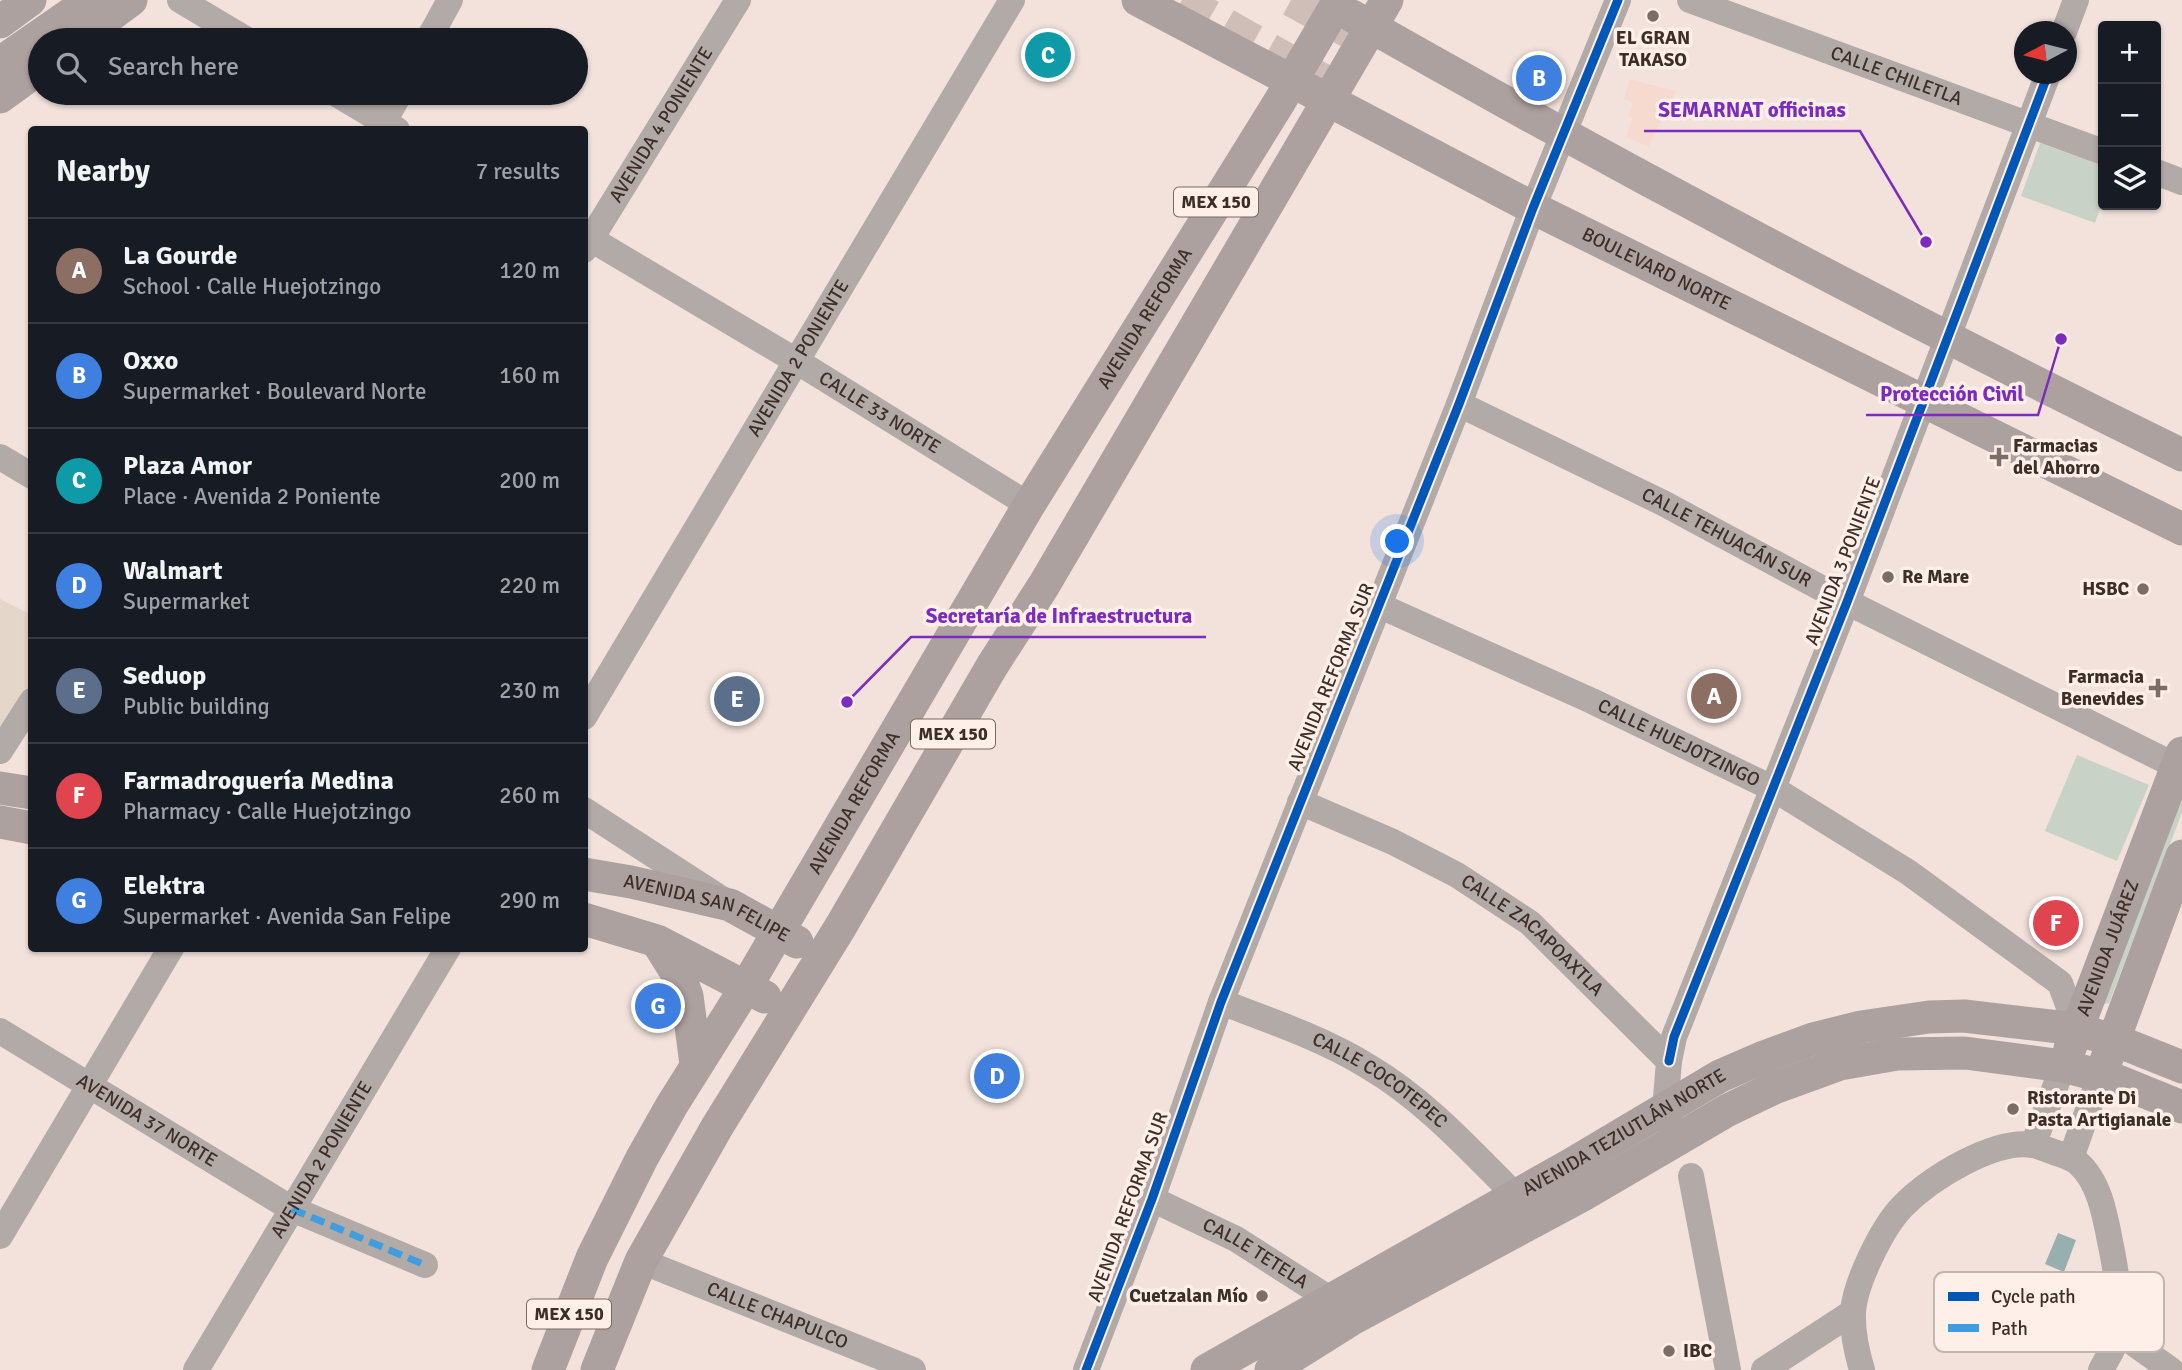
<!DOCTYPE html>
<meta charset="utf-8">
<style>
body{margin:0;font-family:Signika,sans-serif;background:#20242c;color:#f1f3f6}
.controls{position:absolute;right:21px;top:21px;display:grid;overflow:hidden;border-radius:7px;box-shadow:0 2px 5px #0004}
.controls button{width:63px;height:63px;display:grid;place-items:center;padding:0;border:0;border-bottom:2px solid #363941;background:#171b24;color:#f1f3f6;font:35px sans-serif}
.compass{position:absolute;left:2014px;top:21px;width:63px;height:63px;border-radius:50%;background:#171b24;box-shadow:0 2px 5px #0004;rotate:263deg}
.you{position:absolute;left:1398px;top:542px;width:24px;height:24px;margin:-18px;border:5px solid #fff;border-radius:50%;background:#1a73e8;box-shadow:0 0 0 10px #1a73e833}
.badge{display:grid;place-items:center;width:46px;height:46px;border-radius:50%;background:#b45309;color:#fff;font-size:23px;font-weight:700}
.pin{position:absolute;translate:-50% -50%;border:4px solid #fff;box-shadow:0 2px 7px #0006}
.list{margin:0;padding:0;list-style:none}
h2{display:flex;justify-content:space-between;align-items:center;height:91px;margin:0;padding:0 28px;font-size:30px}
h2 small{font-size:23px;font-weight:400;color:#9ea1a6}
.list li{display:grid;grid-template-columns:46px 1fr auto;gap:21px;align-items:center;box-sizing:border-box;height:105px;padding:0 28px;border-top:2px solid #363941}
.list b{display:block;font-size:26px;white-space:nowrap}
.list p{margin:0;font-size:23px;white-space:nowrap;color:#9ea1a6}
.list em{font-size:23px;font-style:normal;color:#9ea1a6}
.icon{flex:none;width:38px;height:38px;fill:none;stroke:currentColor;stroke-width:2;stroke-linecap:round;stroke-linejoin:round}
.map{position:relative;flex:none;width:2182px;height:1370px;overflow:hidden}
.search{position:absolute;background:#171b24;box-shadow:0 2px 5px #0004;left:28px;top:28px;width:560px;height:77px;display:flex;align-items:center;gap:18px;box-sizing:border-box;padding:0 24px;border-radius:38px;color:#9ea1a6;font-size:26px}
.panel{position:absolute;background:#171b24;box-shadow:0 2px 5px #0004;left:28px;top:126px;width:560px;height:826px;border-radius:7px}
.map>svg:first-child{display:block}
.built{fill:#f6dad0}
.education{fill:#e4d7c9}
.green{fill:#c9d2c7}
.water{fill:#97b0af}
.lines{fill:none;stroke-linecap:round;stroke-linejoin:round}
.major-tunnel{stroke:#cfbeb8;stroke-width:33;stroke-dasharray:33 17;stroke-linecap:butt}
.minor{stroke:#b2aaa7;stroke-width:26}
.major{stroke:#ada1a0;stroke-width:33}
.quiet{stroke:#3f9de0;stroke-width:7;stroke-dasharray:14 7;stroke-linecap:butt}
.cycleway-casing{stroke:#ffefe9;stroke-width:13}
.cycleway{stroke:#0057b8;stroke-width:9}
.poi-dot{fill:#7d6d67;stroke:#ffefe9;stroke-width:2.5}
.labels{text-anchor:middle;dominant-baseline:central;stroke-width:7;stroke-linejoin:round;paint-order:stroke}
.shield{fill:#ffefe9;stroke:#776862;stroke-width:2}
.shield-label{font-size:18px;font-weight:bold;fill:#3d2e28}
.poi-label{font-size:19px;font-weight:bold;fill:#3d2e28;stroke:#ffefe9;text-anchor:start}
.street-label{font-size:19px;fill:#3d2e28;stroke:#ffefe9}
.key{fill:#ffefe9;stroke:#c5b5af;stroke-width:2}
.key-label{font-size:19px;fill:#3d2e28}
.leader{fill:none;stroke:#7b2cbf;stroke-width:2.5}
.callout-dot{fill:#7b2cbf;stroke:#ffefe9;stroke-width:2.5}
.callout-label{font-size:21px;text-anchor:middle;font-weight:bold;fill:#7b2cbf;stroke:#ffefe9;stroke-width:7;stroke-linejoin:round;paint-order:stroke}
</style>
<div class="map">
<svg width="2182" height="1370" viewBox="0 0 2182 1370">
<rect width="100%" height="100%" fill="#f3e2dc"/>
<!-- built -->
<path class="built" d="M1630,79L1676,91L1648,147L1626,137L1632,119L1628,115L1633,103L1624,99Z"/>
<!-- education -->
<path class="education" d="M0,599L32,615L31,686L0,738Z"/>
<!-- green -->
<path class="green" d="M2040,143L2103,166V200L2095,223L2021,196Z
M2077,755L2149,785L2117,861L2045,831Z
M2182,785V813L2109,1003L2100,1005Z"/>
<!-- water -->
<path class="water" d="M2058,1233L2076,1240L2064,1272L2045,1264Z"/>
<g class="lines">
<!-- major-tunnel -->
<path class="major-tunnel" d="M1182,0L1323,80
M1291,0L1353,34"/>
<!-- minor -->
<g class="minor">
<path d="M180,0L247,40"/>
<path id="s1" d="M1690,0L2103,152"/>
<path d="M2064,32L2076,0"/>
<path d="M428,40L450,0"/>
<path d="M335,93L397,130"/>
<path d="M379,130L400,93"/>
<path d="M2156,172L2182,182"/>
<path id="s2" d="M584,235L798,362L1029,505"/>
<path id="s3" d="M584,250L738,0"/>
<path id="s4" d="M1459,404L1663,503L1847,602L2182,769"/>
<path d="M0,457L32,476"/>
<path id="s5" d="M1378,605L1592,701L1774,789L1908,872L2060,983L2077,1029"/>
<path id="s6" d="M584,717L1012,0"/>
<path d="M0,751L32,701"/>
<path id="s7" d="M1300,802L1393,842L1457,875L1530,923L1669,1061L1665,1110L1670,1123"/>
<path d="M584,810L720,898"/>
<path id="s8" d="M1221,1002C1271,1021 1324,1039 1369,1067C1425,1100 1469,1149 1515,1195"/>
<path id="s9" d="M0,1031L292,1209L425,1265"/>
<path d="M1669,1061L1674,1037L1847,602L2048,74"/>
<path d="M2033,1145L2063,1066"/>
<path d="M2071,1158L2100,1076"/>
<path d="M1691,1176L1728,1370"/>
<path id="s10" d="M1152,1199L1236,1239L1333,1301L1343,1310"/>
<path d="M0,1236L171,948"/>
<path id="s11" d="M641,1261L913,1370"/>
<path d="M2118,1332L2171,1370"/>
<path id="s12" d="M196,1370L448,948"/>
<path d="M1086,1370L1152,1199L1221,1002L1459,404L1533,208L1618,0"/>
<path d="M1764,1370L1853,1312"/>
<path d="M1862,1370C1857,1353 1852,1331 1853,1312C1855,1283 1882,1228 1902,1207C1929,1179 1994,1138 2034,1145C2041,1147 2048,1150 2054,1152C2062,1155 2071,1157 2078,1163C2099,1181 2105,1215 2110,1241C2115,1264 2122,1308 2118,1331C2117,1344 2107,1358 2101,1370"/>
</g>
<!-- major -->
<g class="major">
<path id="s13" d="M1138,0L1533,208L2182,529"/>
<path d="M1352,16C1624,171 1901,317 2182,455"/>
<path d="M0,22L30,0"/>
<path d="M77,40L131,0"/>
<path d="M0,63L91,0"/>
<path d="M0,97L40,68"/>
<path d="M0,788L32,793"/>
<path d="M0,822L32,828"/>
<path id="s14" d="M584,874L631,882L730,905L797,942"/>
<path d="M584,919L657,941L765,997"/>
<path d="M658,943L681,980L687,996L696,1064"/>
<path id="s15" d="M2070,1048L2182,753"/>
<path d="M2106,1061L2182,856"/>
<path id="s16" d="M548,1370L592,1258L642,1158L672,1105L746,987L1029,505L1280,101L1339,0"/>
<path d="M597,1370L641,1261L717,1127L841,926L992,666L1044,585L1387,0"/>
<path id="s17" d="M1207,1370L1570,1165L1720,1076L1764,1057L1813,1039L1861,1027L1929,1017L1964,1016L2077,1029L2127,1045L2182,1067"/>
<path d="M1271,1370L1352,1319L1581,1196L1728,1110L1774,1088L1840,1064L1897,1054L1965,1053L2063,1066L2113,1079L2182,1107"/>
</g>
<!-- quiet -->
<path class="quiet" d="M292,1209L425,1265"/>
<defs>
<path id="cycleway" d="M1669,1061L1674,1037L1847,602L2048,74
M1086,1370L1152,1199L1221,1002L1459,404L1533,208L1618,0"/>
</defs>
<!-- cycleway casing -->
<use href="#cycleway" class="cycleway-casing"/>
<!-- cycleway -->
<use href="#cycleway" class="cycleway"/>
</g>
<!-- markers -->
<g class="poi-dot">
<circle cx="1653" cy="16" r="7"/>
<path d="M1995.5 446.5h7v7h7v7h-7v7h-7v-7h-7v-7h7z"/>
<circle cx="1888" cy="577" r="7"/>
<circle cx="2143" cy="589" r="7"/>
<path d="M2154.5 677.5h7v7h7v7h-7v7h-7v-7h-7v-7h7z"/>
<circle cx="2013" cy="1109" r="7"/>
<circle cx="1262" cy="1296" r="7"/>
<circle cx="1669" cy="1351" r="7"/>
</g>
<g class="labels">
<!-- shield labels -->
<g class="shield">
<rect x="1174" y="187.5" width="84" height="29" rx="5"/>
<rect x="911" y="719.5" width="84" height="29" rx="5"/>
<rect x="527" y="1299.5" width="84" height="29" rx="5"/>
</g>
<g class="shield-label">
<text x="1216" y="202">MEX 150</text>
<text x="953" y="734">MEX 150</text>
<text x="569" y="1314">MEX 150</text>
</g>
<!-- poi labels -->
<g class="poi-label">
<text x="1653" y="38" text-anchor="middle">EL GRAN<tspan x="1653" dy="22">TAKASO</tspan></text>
<text x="2013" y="446">Farmacias<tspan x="2013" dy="22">del Ahorro</tspan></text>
<text x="1902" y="577">Re Mare</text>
<text x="2129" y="589" text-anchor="end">HSBC</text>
<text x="2144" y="677" text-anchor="end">Farmacia<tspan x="2144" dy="22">Benevides</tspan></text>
<text x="2027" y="1098">Ristorante Di<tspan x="2027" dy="22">Pasta Artigianale</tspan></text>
<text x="1248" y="1296" text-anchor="end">Cuetzalan Mío</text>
<text x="1683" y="1351">IBC</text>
</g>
<!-- street labels -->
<g class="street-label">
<text stroke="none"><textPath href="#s1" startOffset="220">CALLE CHILETLA</textPath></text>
<text stroke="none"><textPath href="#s3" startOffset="147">AVENIDA 4 PONIENTE</textPath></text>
<text stroke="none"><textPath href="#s13" startOffset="584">BOULEVARD NORTE</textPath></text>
<text stroke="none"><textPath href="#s16" startOffset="1211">AVENIDA REFORMA</textPath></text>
<text stroke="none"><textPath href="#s6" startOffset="418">AVENIDA 2 PONIENTE</textPath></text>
<text stroke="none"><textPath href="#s2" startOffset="345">CALLE 33 NORTE</textPath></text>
<text stroke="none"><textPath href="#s4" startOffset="299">CALLE TEHUACÁN SUR</textPath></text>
<text transform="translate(1843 561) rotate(-69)">AVENIDA 3 PONIENTE</text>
<text transform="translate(1331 677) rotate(-68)">AVENIDA REFORMA SUR</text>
<text stroke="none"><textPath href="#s5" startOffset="331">CALLE HUEJOTZINGO</textPath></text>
<text stroke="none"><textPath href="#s16" startOffset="646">AVENIDA REFORMA</textPath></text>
<text stroke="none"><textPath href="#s14" startOffset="128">AVENIDA SAN FELIPE</textPath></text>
<text stroke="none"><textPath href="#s7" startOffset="270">CALLE ZACAPOAXTLA</textPath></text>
<text stroke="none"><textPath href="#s15" startOffset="107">AVENIDA JUÁREZ</textPath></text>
<text stroke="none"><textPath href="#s8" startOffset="178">CALLE COCOTEPEC</textPath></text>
<text stroke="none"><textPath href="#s9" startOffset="172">AVENIDA 37 NORTE</textPath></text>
<text stroke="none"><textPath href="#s17" startOffset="480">AVENIDA TEZIUTLÁN NORTE</textPath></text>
<text stroke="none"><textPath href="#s12" startOffset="245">AVENIDA 2 PONIENTE</textPath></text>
<text transform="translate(1128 1207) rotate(-70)">AVENIDA REFORMA SUR</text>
<text stroke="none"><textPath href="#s10" startOffset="117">CALLE TETELA</textPath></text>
<text stroke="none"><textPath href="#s11" startOffset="147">CALLE CHAPULCO</textPath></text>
</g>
</g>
<!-- legend -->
<rect x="1934" y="1272" width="230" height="80" rx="10" class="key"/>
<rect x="1948" y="1292" width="31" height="9" fill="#0057b8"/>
<rect x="1948" y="1324" width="31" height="8" fill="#3f9de0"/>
<g class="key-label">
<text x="1991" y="1303">Cycle path</text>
<text x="1991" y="1335">Path</text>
</g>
<!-- callouts -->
<path class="leader" d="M1926 242L1860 131H1644M2061 339L2038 415H1866M847 702L911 637H1206"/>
<g class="callout-dot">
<circle cx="1926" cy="242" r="7"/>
<circle cx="2061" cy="339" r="7"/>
<circle cx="847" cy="702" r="7"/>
</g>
<g class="callout-label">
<text x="1752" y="117">SEMARNAT officinas</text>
<text x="1952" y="401">Protección Civil</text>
<text x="1059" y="623">Secretaría de Infraestructura</text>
</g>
</svg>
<div class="controls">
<button>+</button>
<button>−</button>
<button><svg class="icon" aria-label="layers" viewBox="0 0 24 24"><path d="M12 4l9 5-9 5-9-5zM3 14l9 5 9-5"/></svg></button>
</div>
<svg class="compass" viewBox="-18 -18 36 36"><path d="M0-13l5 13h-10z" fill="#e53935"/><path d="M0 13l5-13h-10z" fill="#9ea1a6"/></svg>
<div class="you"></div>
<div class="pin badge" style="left:1714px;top:696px;background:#8d6e63">A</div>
<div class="pin badge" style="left:1539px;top:78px;background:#3f7fe0">B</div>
<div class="pin badge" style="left:1048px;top:55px;background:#0f9aa8">C</div>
<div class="pin badge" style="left:997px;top:1076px;background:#3f7fe0">D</div>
<div class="pin badge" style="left:737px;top:699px;background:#5c6f8a">E</div>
<div class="pin badge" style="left:2056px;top:923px;background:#e0444e">F</div>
<div class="pin badge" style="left:658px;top:1006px;background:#3f7fe0">G</div>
<div class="search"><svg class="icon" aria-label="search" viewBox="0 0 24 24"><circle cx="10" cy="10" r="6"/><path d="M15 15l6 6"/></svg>Search here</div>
<section class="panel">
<h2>Nearby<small>7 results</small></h2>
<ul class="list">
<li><span class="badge" style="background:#8d6e63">A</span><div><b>La Gourde</b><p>School · Calle Huejotzingo</p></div><em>120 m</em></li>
<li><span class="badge" style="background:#3f7fe0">B</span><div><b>Oxxo</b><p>Supermarket · Boulevard Norte</p></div><em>160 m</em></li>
<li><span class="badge" style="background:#0f9aa8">C</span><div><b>Plaza Amor</b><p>Place · Avenida 2 Poniente</p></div><em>200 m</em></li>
<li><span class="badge" style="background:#3f7fe0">D</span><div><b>Walmart</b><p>Supermarket</p></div><em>220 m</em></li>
<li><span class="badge" style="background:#5c6f8a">E</span><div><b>Seduop</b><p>Public building</p></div><em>230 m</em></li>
<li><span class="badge" style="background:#e0444e">F</span><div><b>Farmadroguería Medina</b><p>Pharmacy · Calle Huejotzingo</p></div><em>260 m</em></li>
<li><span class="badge" style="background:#3f7fe0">G</span><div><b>Elektra</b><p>Supermarket · Avenida San Felipe</p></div><em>290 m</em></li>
</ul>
</section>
</div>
